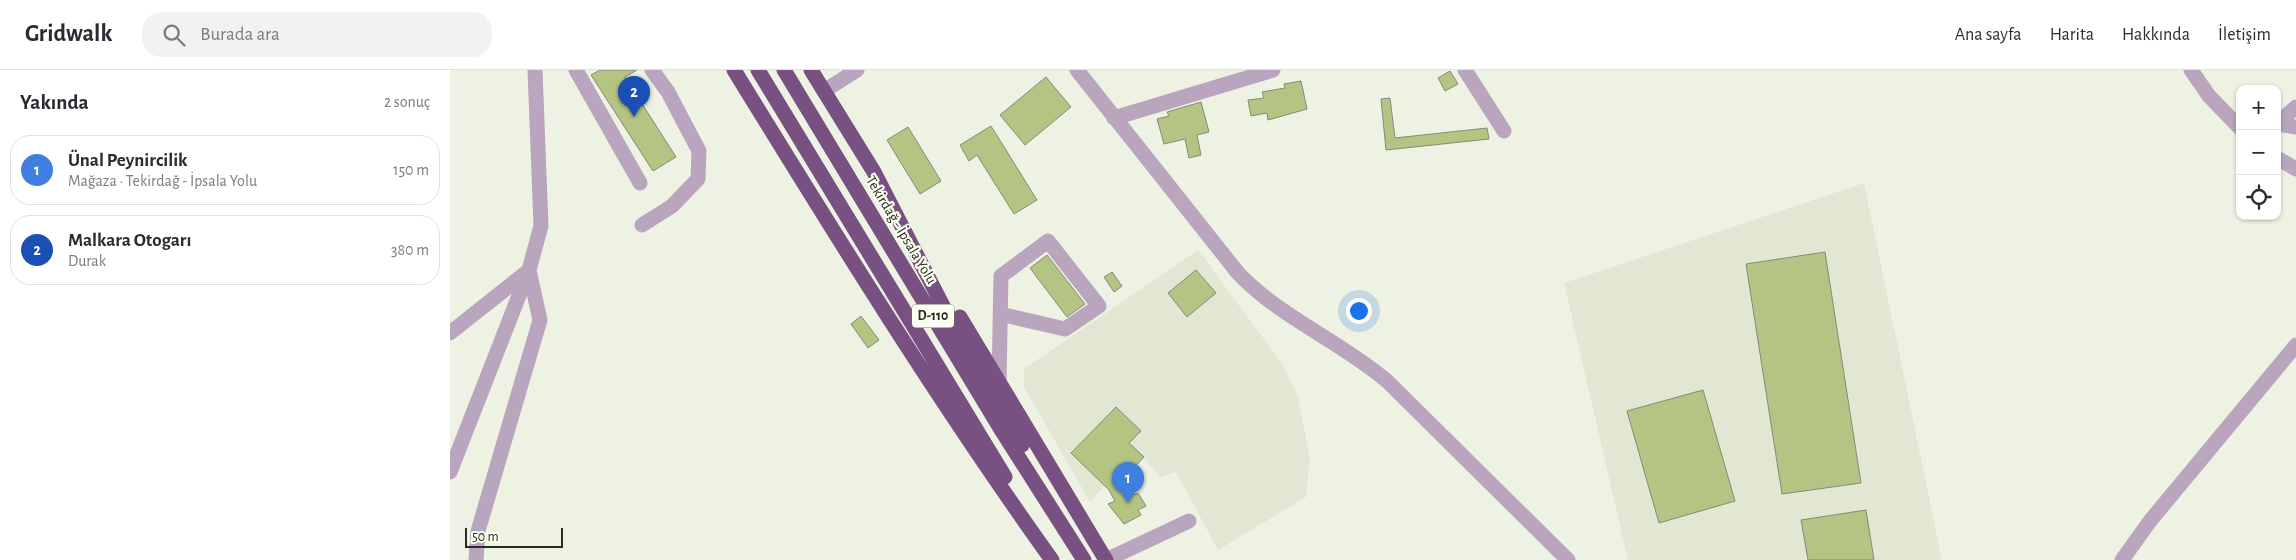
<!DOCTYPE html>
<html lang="tr">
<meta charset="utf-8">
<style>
body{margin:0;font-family:"Alegreya Sans",sans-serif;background:#f2f2f3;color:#2b2b33}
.controls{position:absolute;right:15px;top:15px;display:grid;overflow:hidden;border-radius:10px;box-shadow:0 1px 4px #0004}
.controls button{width:45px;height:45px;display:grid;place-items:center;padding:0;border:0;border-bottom:1px solid #e1e1e2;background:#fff;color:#2b2b33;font:25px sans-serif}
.scale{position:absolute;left:15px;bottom:12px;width:98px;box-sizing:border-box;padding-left:5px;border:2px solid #292b26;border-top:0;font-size:14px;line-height:18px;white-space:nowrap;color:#292b26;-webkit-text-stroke:4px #fbfff1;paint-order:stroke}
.you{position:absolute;left:908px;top:240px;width:18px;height:18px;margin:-12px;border:4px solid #fff;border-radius:50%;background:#1a73e8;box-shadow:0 0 0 8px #1a73e833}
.badge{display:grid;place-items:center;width:32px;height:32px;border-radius:50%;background:#d93025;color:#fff;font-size:16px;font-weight:700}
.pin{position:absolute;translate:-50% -41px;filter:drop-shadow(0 1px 2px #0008)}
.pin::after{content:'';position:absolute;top:26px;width:18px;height:15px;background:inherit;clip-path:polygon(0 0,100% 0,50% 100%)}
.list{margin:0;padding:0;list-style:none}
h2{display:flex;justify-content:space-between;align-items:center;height:65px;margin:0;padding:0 20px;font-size:21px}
h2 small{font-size:16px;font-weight:400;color:#7c7c81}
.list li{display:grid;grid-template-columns:32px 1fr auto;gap:15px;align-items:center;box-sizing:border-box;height:70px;margin:0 10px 10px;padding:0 10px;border:1px solid #e1e1e2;border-radius:20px}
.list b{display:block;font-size:19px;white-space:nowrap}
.list p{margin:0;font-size:16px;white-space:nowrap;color:#7c7c81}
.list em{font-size:16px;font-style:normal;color:#7c7c81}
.icon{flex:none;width:28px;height:28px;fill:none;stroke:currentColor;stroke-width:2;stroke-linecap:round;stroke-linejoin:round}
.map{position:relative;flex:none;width:1846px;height:490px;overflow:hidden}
header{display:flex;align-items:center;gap:30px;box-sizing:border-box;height:70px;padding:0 25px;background:#fff;border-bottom:1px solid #e1e1e2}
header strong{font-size:24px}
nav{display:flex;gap:28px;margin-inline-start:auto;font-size:18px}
.search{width:350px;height:45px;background:#f2f2f3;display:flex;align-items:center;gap:12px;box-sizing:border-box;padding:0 18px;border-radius:20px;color:#7c7c81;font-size:19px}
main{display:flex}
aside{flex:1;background:#fff}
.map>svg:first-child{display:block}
.built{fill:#e1e7d2}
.building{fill:#b4c583;stroke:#85897c}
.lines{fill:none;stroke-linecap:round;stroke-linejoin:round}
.minor{stroke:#b9a5bd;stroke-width:15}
.highway{stroke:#795082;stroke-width:15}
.labels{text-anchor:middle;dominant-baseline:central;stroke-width:4.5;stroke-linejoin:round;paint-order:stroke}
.shield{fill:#fbfff1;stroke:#686b63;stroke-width:1}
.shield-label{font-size:14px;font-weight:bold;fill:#292b26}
.street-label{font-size:15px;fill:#292b26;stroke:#fbfff1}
</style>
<header>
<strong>Gridwalk</strong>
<div class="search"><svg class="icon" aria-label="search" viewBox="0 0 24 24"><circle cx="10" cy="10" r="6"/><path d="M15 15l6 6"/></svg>Burada ara</div>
<nav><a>Ana sayfa</a><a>Harita</a><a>Hakkında</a><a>İletişim</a></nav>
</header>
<main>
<aside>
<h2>Yakında<small>2 sonuç</small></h2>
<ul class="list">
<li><span class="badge" style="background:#3f7fe0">1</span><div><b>Ünal Peynircilik</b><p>Mağaza · Tekirdağ - İpsala Yolu</p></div><em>150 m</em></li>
<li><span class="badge" style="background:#1a4fb4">2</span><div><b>Malkara Otogarı</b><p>Durak</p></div><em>380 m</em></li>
</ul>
</aside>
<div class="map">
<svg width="1846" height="490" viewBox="0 0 1846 490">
<rect width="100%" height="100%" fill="#eef2e3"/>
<!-- built -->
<path class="built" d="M1414,113L1492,490H1178L1114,213Z
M748,180L833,295L848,327L860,390L856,427L768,480L726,402L711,407L686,380L640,432L574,317V299Z"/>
<!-- building -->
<path class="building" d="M150,0H187L175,7L226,87L203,101L141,5Z
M1000,1L1008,14L995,21L988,8Z
M596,7L621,37L575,75L550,45Z
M851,11L857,39L818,50L817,43L801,46L798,30L814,28L812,22L835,18L834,14Z
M940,28L945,68L1037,58L1039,69L936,80L931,29Z
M751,32L759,62L747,65L751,85L739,88L735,69L714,74L707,49L719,46L717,42Z
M541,56L587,130L564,144L527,85L519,91L510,75Z
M458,57L491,111L470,124L437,70Z
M1375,182L1411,413L1332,424L1296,194Z
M597,185L635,234L617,247L580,198Z
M746,200L766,223L737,247L718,223Z
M662,202L672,216L664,222L654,207Z
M411,246L429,270L418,278L401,254Z
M1253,320L1285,431L1209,453L1177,341Z
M666,337L691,361L679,373L694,387L675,407L685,425L688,423L696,436L688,440L691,445L674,454L658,434L665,431L659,420L621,383Z
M1416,440L1424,490H1358L1351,450Z"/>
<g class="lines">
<!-- minor -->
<path class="minor" d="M126,0L190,113
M627,0L788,203C832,249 889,270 937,311L1118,490
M1015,0L1054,61
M1741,0L1759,26L1790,58
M374,21L407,0
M664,48L823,0
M1828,53L1846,37
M1827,54L1846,57
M1827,88L1846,99
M192,155L222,136L248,109L249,81L218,22L202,0
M0,263L78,201
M549,312L551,206L598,171L649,236L615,259L550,244
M0,402L79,200L91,156L85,0
M26,490L28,461L90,250L79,200
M656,490L739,451
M1672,490L1700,451L1846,275"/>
<!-- highway -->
<path class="highway" d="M284,0C386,166 488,331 602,490
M308,0L555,407
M334,0L550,358L634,490
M361,0L424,102L511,271L572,375
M510,247L656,490"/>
</g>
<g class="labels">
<!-- shield labels -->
<rect class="shield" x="462" y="234.5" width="42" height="23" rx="4"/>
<g class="shield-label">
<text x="483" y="246">D-110</text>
</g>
<!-- street labels -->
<g class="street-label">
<text transform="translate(451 160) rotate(59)">Tekirdağ - İpsala Yolu</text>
</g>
</g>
</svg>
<div class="controls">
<button>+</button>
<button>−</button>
<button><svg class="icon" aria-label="locate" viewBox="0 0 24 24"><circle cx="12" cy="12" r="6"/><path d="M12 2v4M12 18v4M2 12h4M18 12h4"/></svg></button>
</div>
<div class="scale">50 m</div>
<div class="you"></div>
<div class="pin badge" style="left:678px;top:433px;background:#3f7fe0">1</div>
<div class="pin badge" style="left:184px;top:47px;background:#1a4fb4">2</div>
</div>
</main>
